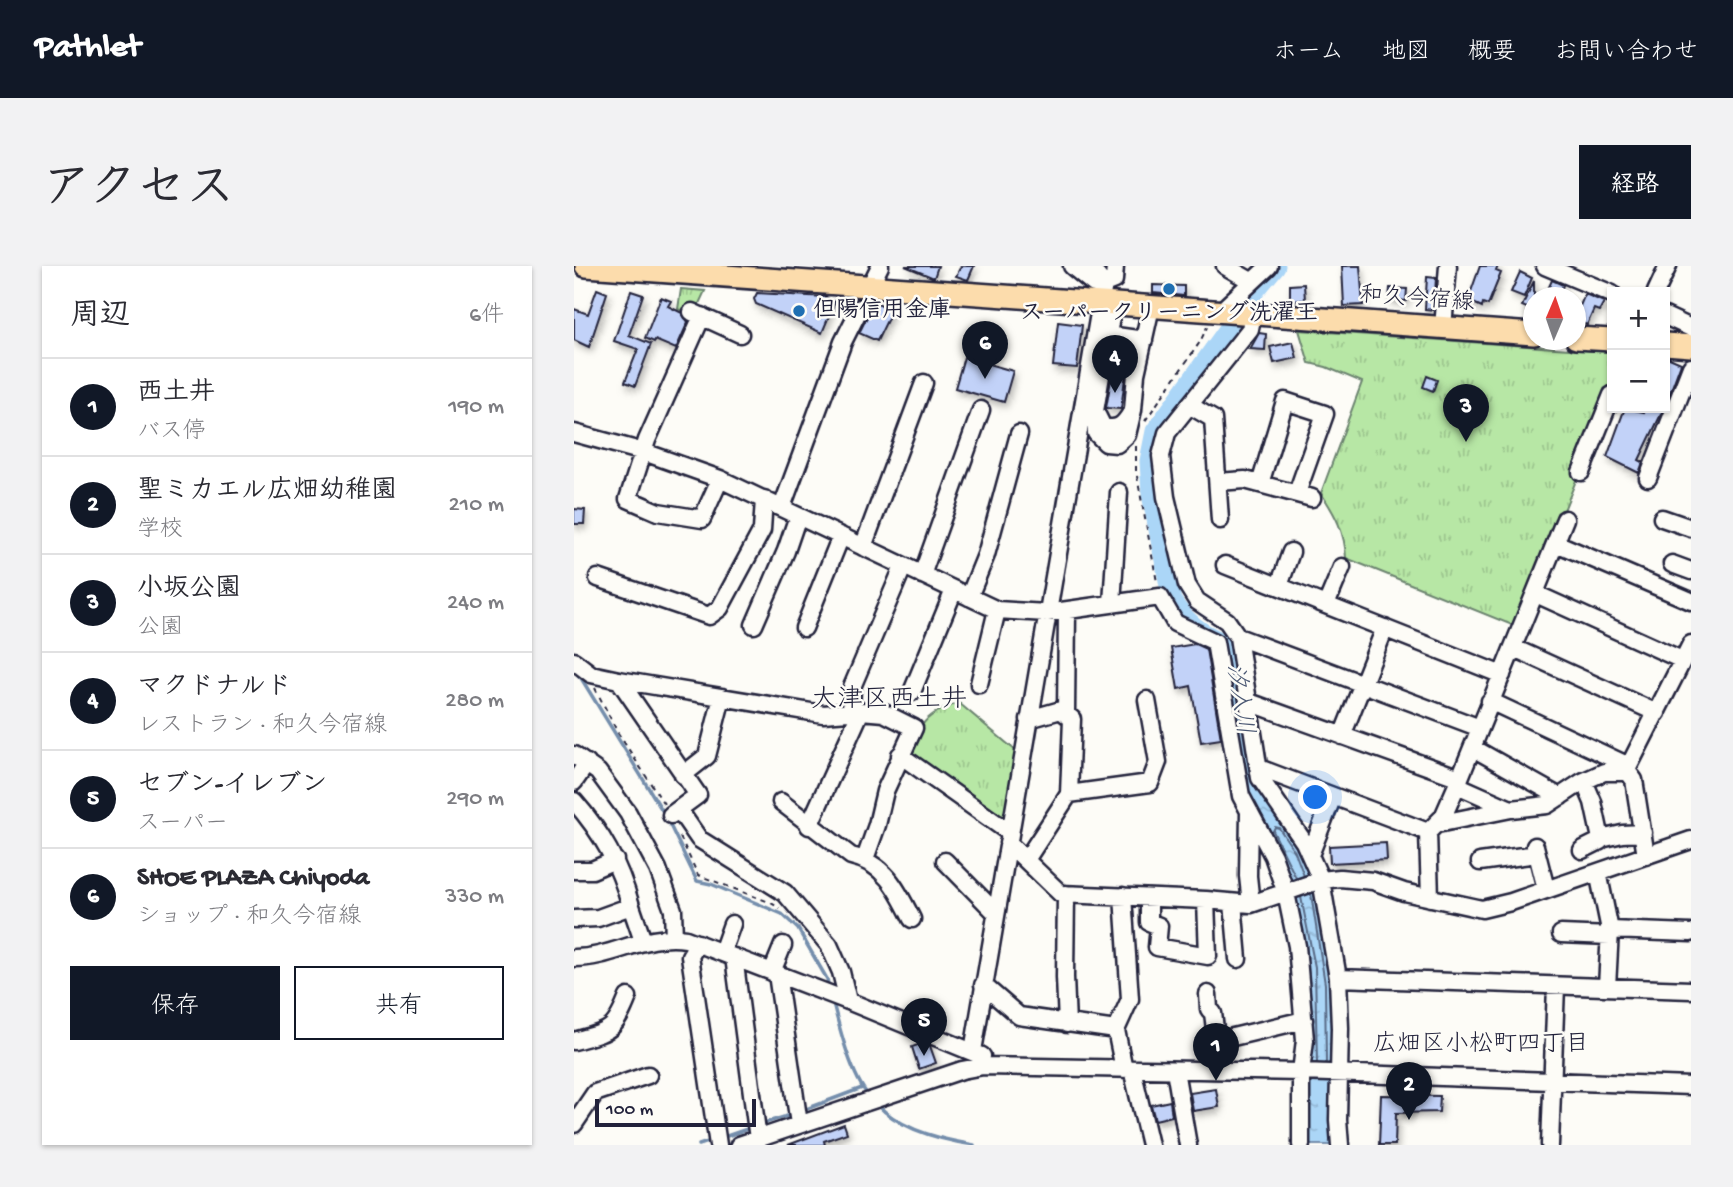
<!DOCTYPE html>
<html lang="ja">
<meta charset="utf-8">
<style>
body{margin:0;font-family:"Gochi Hand","Klee One",sans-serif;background:#f2f2f3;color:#2b2b33}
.controls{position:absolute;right:21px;top:21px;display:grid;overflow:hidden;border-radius:0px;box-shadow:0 2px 5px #0004}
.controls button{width:63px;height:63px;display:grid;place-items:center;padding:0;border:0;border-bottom:2px solid #e1e1e2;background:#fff;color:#2b2b33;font:35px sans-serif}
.compass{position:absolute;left:949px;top:21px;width:63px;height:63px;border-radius:50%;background:#fff;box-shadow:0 2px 5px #0004;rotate:2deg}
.scale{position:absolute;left:21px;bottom:18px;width:161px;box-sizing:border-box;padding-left:7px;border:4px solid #22223b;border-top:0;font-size:19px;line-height:24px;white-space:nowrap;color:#22223b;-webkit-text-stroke:5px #fdfcf7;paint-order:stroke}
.you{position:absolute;left:742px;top:532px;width:24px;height:24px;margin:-18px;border:5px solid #fff;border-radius:50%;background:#1a73e8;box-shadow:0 0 0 10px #1a73e833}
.badge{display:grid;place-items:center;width:46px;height:46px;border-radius:50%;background:#111827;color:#fff;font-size:23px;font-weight:700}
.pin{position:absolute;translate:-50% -58px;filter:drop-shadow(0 2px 4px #0008)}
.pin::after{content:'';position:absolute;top:37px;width:24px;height:21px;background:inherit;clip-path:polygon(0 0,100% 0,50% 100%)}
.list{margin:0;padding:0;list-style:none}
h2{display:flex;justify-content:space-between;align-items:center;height:91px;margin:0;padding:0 28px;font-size:30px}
h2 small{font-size:23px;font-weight:400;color:#7c7c81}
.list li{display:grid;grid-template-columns:46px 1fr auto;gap:21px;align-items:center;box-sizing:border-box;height:98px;padding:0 28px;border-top:2px solid #e1e1e2}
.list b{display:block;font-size:26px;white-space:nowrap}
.list p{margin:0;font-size:23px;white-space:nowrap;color:#7c7c81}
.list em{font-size:23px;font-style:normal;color:#7c7c81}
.actions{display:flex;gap:14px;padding:21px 28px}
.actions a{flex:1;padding:16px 0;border:2px solid #111827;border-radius:0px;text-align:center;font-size:24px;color:#111827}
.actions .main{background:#111827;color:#fff}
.map{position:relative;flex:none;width:1117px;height:879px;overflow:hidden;border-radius:0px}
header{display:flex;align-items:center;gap:42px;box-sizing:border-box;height:98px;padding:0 35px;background:#111827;color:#fff}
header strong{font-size:33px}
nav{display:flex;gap:38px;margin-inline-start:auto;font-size:24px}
.intro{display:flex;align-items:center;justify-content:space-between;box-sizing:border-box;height:168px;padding:0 42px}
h1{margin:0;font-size:49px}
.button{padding:18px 32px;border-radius:0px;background:#111827;color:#fff;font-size:24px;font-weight:700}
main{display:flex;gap:42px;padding:0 42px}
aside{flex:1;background:#fff;border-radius:0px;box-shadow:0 2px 5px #0004}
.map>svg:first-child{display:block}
.park{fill:url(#park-tufts);stroke:#6c8470;stroke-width:2}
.water{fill:url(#water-ripples);stroke:#748eac;stroke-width:2}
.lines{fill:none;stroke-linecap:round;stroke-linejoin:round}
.shore{stroke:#596a86;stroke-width:2}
.stream{stroke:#748eac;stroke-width:3.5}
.river{stroke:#abd6f7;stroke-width:19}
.building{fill:#c2d2f8;stroke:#22223b;stroke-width:2;filter:url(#shadow)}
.minor-casing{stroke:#22223b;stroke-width:21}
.major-casing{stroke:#22223b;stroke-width:26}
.path{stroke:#22223b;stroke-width:2;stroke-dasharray:5 5;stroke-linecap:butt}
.minor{stroke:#fdfcf7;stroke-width:16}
.major{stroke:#fcdcac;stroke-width:21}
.poi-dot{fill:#1f6fb2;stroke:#fdfcf7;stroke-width:2.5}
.labels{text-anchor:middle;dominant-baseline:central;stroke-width:5;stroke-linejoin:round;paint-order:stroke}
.street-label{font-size:23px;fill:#22223b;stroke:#fdfcf7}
.poi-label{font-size:23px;font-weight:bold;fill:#22223b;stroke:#fdfcf7;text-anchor:start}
.water-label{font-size:24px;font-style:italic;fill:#4b5873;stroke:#fdfcf7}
.neighbourhood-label{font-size:24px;fill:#22223b;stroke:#fdfcf7}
.quarter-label{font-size:26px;fill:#22223b;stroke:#fdfcf7}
</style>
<header>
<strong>Pathlet</strong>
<nav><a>ホーム</a><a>地図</a><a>概要</a><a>お問い合わせ</a></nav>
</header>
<div class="intro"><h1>アクセス</h1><a class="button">経路</a></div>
<main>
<aside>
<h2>周辺<small>6件</small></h2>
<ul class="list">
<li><span class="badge">1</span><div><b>西土井</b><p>バス停</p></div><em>190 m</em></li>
<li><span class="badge">2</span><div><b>聖ミカエル広畑幼稚園</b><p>学校</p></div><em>210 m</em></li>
<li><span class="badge">3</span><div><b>小坂公園</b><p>公園</p></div><em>240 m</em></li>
<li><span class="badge">4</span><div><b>マクドナルド</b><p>レストラン · 和久今宿線</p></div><em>280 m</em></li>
<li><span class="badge">5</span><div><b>セブン-イレブン</b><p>スーパー</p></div><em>290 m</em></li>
<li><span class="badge">6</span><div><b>SHOE PLAZA Chiyoda</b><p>ショップ · 和久今宿線</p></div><em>330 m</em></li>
</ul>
<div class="actions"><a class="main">保存</a><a>共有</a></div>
</aside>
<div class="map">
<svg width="1117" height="879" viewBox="0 0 1117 879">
<defs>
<pattern id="park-tufts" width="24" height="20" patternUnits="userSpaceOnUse" patternTransform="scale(1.75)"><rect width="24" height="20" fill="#b7e7a5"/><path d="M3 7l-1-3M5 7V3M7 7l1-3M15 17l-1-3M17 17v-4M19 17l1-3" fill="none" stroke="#9dc68f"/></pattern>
<pattern id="water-ripples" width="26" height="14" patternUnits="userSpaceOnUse" patternTransform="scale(1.75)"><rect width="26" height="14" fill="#abd6f7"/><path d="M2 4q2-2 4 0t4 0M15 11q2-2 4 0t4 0" fill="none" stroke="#93b7d5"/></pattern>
<filter id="shadow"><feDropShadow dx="2.5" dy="4.5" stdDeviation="3.5" flood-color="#0004"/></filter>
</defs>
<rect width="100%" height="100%" fill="#fdfcf7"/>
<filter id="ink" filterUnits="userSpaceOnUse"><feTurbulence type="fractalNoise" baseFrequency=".0143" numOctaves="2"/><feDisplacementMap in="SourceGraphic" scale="14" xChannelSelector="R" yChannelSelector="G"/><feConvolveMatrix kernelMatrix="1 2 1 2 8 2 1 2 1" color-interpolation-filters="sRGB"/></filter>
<g filter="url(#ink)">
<!-- park -->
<path class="park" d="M107,23L131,25L123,42L114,47L104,43Z
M725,64L1038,86V125L943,361L772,292C771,266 761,248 747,227L788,116L752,101L735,97Z
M385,437L442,485L430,557L334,490C345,459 351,447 385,437Z"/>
<!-- water -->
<path class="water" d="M677,474C698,519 732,578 744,626C762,703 760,786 756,865L758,879H734L733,826L738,784L734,701L721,638L675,523Z"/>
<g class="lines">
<!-- shore -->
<path class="shore" d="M722,612L699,565L701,561L705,562L721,586L730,610
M737,628L751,718L752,797
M727,631L741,701L743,797"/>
<!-- stream -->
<path class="stream" d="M0,405L7,412L91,549L123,615L137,618L208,648L224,663L253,713L255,723
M258,733C265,760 277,810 295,830
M303,838C325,863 368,874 400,879
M227,845L288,822
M187,858L220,848
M147,872L176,862
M125,879L140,874"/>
<!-- river -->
<path class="river" d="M684,535L674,508L658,390C649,372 642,375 627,365C615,357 606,347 598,335L577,228L575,195L581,165L682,24L702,0"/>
</g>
<!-- building -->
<path class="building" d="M331,0H364L360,12Z
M387,0H400L394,14L382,10Z
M768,0H786L789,39L770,40Z
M906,0H924L922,5L927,7L914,39L909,37L908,41L897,36L899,33L895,31Z
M946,6L958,12L950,31L937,26Z
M853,11L862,12L860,44L851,43Z
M978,14L989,19L984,32H970Z
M960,15V45L948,40Z
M730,18L731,34L716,35V19Z
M579,19L610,20V30L579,27Z
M816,22L833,23L832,35L815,33Z
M23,23L33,27L15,81L0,74V43L14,48Z
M57,25L69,29L55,69L77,78L61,120L51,116L64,83L40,75Z
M183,27L252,31L261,36L248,67L182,38L180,33Z
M1011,28L1030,36L1025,45L1020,43L1013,59L1002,55V49Z
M87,31L97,35L94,40L108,47L114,56L102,83L81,74L80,76L71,72Z
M297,34L318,44L303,75L285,67L295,47Z
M484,56L508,59L503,102L479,100Z
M685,67L692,68L691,84L676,83Z
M719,76L723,92L700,97L696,81Z
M390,91L439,105L430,136L381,122Z
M1093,91L1107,97L1091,140V96Z
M539,102L552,104L547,143L532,142Z
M853,110L863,114L859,125L849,121Z
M1051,142L1070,146L1072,142H1090L1065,194L1069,196L1065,207L1033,191Z
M0,243L11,244L10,258H0Z
M621,378L632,383L647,473L627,476L617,420L604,423L597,382Z
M812,577L813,594L756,597L755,580Z
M349,777L356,780L362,797L345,803L338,781Z
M642,823L645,841L619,845L616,827Z
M807,829L866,830L865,846L822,847L821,879H805Z
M596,835L598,850L581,854L577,839Z
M270,858L273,867L250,875L251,879H214Z"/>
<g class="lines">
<defs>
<path id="minor" d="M498,0L520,18
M651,0L677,15
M971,0L1038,28
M530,18L540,14L541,0
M296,20L306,0
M1082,26L1094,0
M539,39L521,145L522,167L532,177L543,178L553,169L559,144L562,108L577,41
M647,45L695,0
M118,46L166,68
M679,48L676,63L593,167L587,190L592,231L613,319L623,335L653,355L664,371L686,512L730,576L747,614L764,712L766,762L764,854L766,879
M128,50L73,174L54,233L84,246L128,253L146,213
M1091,50L1117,62
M869,62L874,0
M535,69L570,74
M615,139L639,153L646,254
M522,147L529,161C544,164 549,160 557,147
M0,167L70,186L146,213L423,344L473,347L586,331L601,357L641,376L667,530L699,590L712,627L723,680L731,774L727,806V879
M1007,206L1038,129
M1074,212L1117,101
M644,216L671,214L738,232
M686,218L711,135L751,148L723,227
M208,241L269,76L286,42
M1088,252L1117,262
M982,277L1117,335
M289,281L350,117
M1098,298L1117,305
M651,299L928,409
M348,309L407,144
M24,312L135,350L146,342L188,264L190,233
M705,320L717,286
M962,328L1108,394
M395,331L412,289L445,168
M538,338L545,226
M752,339L768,301
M180,359L212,285L224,250
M230,362L267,270
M664,371L906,462
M940,382L1083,447
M0,395L17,408L45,414L249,448L287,445L310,447L340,462L311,525L303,559L291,593
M45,414L124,529L97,549
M405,418L423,344
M338,426L380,324
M916,435L1055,500L1117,378
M675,436L886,512
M277,447L278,421L329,301
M492,448L493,344
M455,453L487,444L498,453L495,528L576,517L584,496L573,434
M768,470L811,362
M899,482L986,531
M0,489L24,506L54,547L84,603L99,644L100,672
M326,489L436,567
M685,502L854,566
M109,509L133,490L148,431
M1010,515L1019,536L1027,573
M0,516L13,497
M883,519L937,543
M0,535C29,568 45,598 57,640L24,652L0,653
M207,536L277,590C311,597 324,625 338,653
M105,544L125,573L211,627L255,679L267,706L274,735
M675,546L674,610L677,638
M863,558L937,543L973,539L1008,516L1030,506H1054L1060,514L1072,590
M235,560L287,445
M434,577L487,628L632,634L677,638L747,614L766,612L799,615L830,626L908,643L937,636L1117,574
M961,580L972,623
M1008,584L1026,575L1027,573L1048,568L1069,567
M736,589L759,530
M452,594L495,528
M371,595L422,647
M906,596L963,588
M0,604H18L41,594
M1024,606L1036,664L1033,721
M492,628L491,711L493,758
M549,630L556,733L542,764L550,803
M575,632V656L585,660L583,681L634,690L632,634
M856,632L854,566L869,551L883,519L991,253
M659,637L664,693
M57,640L69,675
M1036,664L1117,667
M987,668L1036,670
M124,677L116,690L144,879
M148,686L158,658
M160,691L184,873
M0,692C40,692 70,667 112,673L274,735L408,790
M198,706L209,679
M203,708L225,858
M764,712L1117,724
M409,719L445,750L542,764
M634,728L635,743L639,747L646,804
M0,775C35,765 40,767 54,731
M642,775L730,754
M399,785L530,18L515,0
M558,803L576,879
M601,804L614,879
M0,858L21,827L74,809
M165,879L388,804L409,800L727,806L1117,820
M976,879L982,720"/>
<path id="major" d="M12,0L960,68
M1002,72L1038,74
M1091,78L1117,80"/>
</defs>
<!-- minor casing -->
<use href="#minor" class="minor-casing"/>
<!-- major casing -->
<use href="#major" class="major-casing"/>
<!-- path -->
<path class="path" d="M571,155L626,76L633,61
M562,180V205L583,316
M21,422L44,467L90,538
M106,571L124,609L195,636L206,642"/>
<!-- minor -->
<use href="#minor" class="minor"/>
<!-- major -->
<use href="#major" class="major"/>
</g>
</g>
<!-- markers -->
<g class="poi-dot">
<circle cx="595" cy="23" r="7"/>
<circle cx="225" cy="45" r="7"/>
</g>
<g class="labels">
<!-- street labels -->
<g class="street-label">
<text transform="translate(843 34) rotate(4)">和久今宿線</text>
</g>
<!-- poi labels -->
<g class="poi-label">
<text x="239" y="45">但陽信用金庫</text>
<text x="595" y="48" text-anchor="middle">スーパークリーニング洗濯王</text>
</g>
<!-- water labels -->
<g class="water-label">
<text transform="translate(664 433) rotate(81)">汐入川</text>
</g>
<!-- neighbourhood labels -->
<g class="neighbourhood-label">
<text x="907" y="779">広畑区小松町四丁目</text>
</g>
<!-- quarter labels -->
<g class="quarter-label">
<text x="315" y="435">大津区西土井</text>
</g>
</g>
</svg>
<div class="controls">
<button>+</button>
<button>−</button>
</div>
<svg class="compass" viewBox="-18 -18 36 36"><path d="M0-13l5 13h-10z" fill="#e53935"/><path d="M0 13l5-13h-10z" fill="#7c7c81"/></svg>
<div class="scale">100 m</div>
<div class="you"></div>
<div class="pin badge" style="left:642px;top:815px">1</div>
<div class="pin badge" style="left:835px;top:854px">2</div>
<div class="pin badge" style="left:892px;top:176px">3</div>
<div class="pin badge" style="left:541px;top:127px">4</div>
<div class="pin badge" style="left:350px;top:790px">5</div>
<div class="pin badge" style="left:411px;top:113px">6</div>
</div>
</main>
